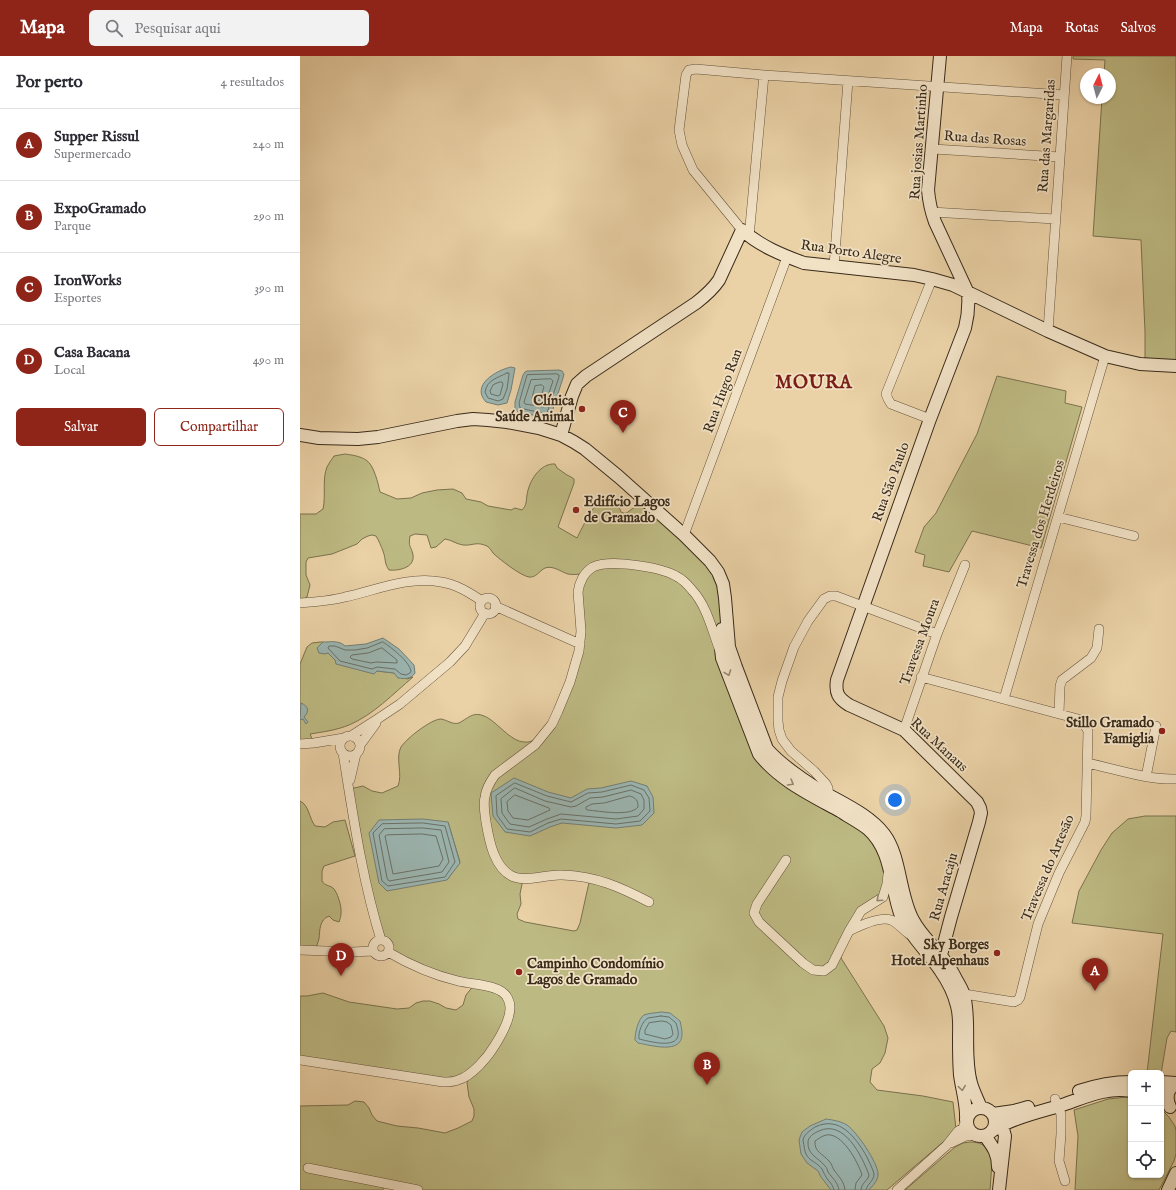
<!DOCTYPE html>
<html lang="pt">
<meta charset="utf-8">
<style>
body{margin:0;font-family:"IM FELL English",serif;background:#f2f2f3;color:#2b2b33}
.controls{position:absolute;right:12px;bottom:12px;display:grid;overflow:hidden;border-radius:6px;box-shadow:0 1px 3px #0004}
.controls button{width:36px;height:36px;display:grid;place-items:center;padding:0;border:0;border-bottom:1px solid #e1e1e2;background:#fff;color:#2b2b33;font:20px sans-serif}
.compass{position:absolute;left:780px;top:12px;width:36px;height:36px;border-radius:50%;background:#fff;box-shadow:0 1px 3px #0004;rotate:6deg}
.you{position:absolute;left:595px;top:744px;width:14px;height:14px;margin:-10px;border:3px solid #fff;border-radius:50%;background:#1a73e8;box-shadow:0 0 0 6px #1a73e833}
.badge{display:grid;place-items:center;width:26px;height:26px;border-radius:50%;background:#8f2418;color:#fff;font-size:13px;font-weight:700}
.pin{position:absolute;translate:-50% -33px;filter:drop-shadow(0 1px 2px #0008)}
.pin::after{content:'';position:absolute;top:21px;width:14px;height:12px;background:inherit;clip-path:polygon(0 0,100% 0,50% 100%)}
.list{margin:0;padding:0;list-style:none}
h2{display:flex;justify-content:space-between;align-items:center;height:52px;margin:0;padding:0 16px;font-size:17px}
h2 small{font-size:13px;font-weight:400;color:#7c7c81}
.list li{display:grid;grid-template-columns:26px 1fr auto;gap:12px;align-items:center;box-sizing:border-box;height:72px;padding:0 16px;border-top:1px solid #e1e1e2}
.list b{display:block;font-size:15px;white-space:nowrap}
.list p{margin:0;font-size:13px;white-space:nowrap;color:#7c7c81}
.list em{font-size:13px;font-style:normal;color:#7c7c81}
.actions{display:flex;gap:8px;padding:12px 16px}
.actions a{flex:1;padding:9px 0;border:1px solid #8f2418;border-radius:6px;text-align:center;font-size:14px;color:#8f2418}
.actions .main{background:#8f2418;color:#fff}
.icon{flex:none;width:22px;height:22px;fill:none;stroke:currentColor;stroke-width:2;stroke-linecap:round;stroke-linejoin:round}
.map{position:relative;flex:none;width:876px;height:1134px;overflow:hidden}
header{display:flex;align-items:center;gap:24px;box-sizing:border-box;height:56px;padding:0 20px;background:#8f2418;color:#fff}
header strong{font-size:19px}
nav{display:flex;gap:22px;margin-inline-start:auto;font-size:14px}
.search{width:280px;height:36px;background:#f2f2f3;display:flex;align-items:center;gap:10px;box-sizing:border-box;padding:0 14px;border-radius:6px;color:#7c7c81;font-size:15px}
main{display:flex}
aside{flex:1;background:#fff}
.map>svg:first-child{display:block}
.green{fill:#bdb982;stroke:#7b724e;fill-rule:evenodd}
.water{fill:#9bb5b1;stroke:#747e75}
.lines{fill:none;stroke-linecap:round;stroke-linejoin:round}
.shore{stroke:#6a7066;stroke-width:1}
.street-casing{stroke:#65543d;stroke-width:10}
.secondary-casing{stroke:#392b1a;stroke-width:14}
.street{stroke:#f1e1c5;stroke-width:9}
.secondary{stroke:#f1e1c5;stroke-width:12}
.oneway{stroke:#958670}
.poi-dot{fill:#8f2418;stroke:#f1e1c5;stroke-width:1.5}
.labels{text-anchor:middle;dominant-baseline:central;stroke-width:3.5;stroke-linejoin:round;paint-order:stroke}
.street-label{font-size:14px;fill:#392b1a;stroke:#f1e1c5}
.poi-label{font-size:14px;font-weight:bold;fill:#392b1a;stroke:#f1e1c5;text-anchor:end}
.district-label{font-size:18px;font-weight:bold;letter-spacing:1px;fill:#7a1f14;stroke:#f1e1c5}
</style>
<header>
<strong>Mapa</strong>
<div class="search"><svg class="icon" aria-label="search" viewBox="0 0 24 24"><circle cx="10" cy="10" r="6"/><path d="M15 15l6 6"/></svg>Pesquisar aqui</div>
<nav><a>Mapa</a><a>Rotas</a><a>Salvos</a></nav>
</header>
<main>
<aside>
<h2>Por perto<small>4 resultados</small></h2>
<ul class="list">
<li><span class="badge">A</span><div><b>Supper Rissul</b><p>Supermercado</p></div><em>240 m</em></li>
<li><span class="badge">B</span><div><b>ExpoGramado</b><p>Parque</p></div><em>290 m</em></li>
<li><span class="badge">C</span><div><b>IronWorks</b><p>Esportes</p></div><em>390 m</em></li>
<li><span class="badge">D</span><div><b>Casa Bacana</b><p>Local</p></div><em>490 m</em></li>
</ul>
<div class="actions"><a class="main">Salvar</a><a>Compartilhar</a></div>
</aside>
<div class="map">
<svg width="876" height="1134" viewBox="0 0 876 1134">
<rect width="100%" height="100%" fill="#ead1a6"/>
<filter id="stains"><feTurbulence type="fractalNoise" baseFrequency=".005" numOctaves="4"/><feColorMatrix values="0 0 0 0 .2 0 0 0 0 .09 0 0 0 0 .02 0 0 0 .5 -.17"/></filter>
<radialGradient id="worn" r=".72"><stop offset=".6" stop-color="#630" stop-opacity="0"/><stop offset="1" stop-color="#630" stop-opacity=".3"/></radialGradient>
<!-- green -->
<path class="green" d="M773,0H876V305L845,302V276L841,184L793,180L802,42H810V18H804L805,4L773,3Z
M697,320L766,335L765,347L782,351L741,492L672,475L649,516L623,510L625,499L615,496L624,471L636,457L677,378Z
M45,398C52,399 60,400 66,404C74,409 78,427 80,436L97,443L111,442L122,437L137,434L153,433L162,437L166,443L181,446L188,450L211,454L215,452L222,454C227,449 226,445 227,439C229,425 240,407 255,408L257,412L267,419L271,421L274,423V427L258,471L277,482C281,474 294,447 301,445C304,443 307,444 310,445C316,448 319,450 321,456C327,459 327,456 332,453C336,450 341,450 345,450L410,505L426,552L459,698L528,749L583,792L585,835L566,851L549,875L541,902L584,970L588,982L585,997L580,1007L572,1013L570,1026L577,1034L623,1040L653,1046L656,1073L642,1087L587,1134H118L84,1129L83,1134H0V1050L48,1049L55,1045L64,1046L69,1052L72,1059L77,1065L97,1070L118,1072L145,1077L158,1072L172,1065L174,1060V1053L169,1041L167,1027L169,1019L159,1024L0,1004V940H7L23,937L49,946L97,953L109,952L116,947L123,945H130L139,948L146,952L156,954L163,949L166,939L174,929L131,918L89,893L87,887L81,884L50,733L63,730L72,735L82,737L98,730C103,718 95,702 101,691C106,683 131,663 141,663C147,664 153,669 159,667C167,663 173,655 184,660C197,665 210,686 225,686C231,687 239,681 244,678L277,604L278,536L284,518C279,518 273,519 268,518C261,516 253,509 245,512C239,515 236,522 229,521C221,520 199,503 193,497C191,494 190,492 187,490C176,485 173,490 163,489C156,488 152,484 145,483L136,491L131,492L127,479L115,478L110,480C108,492 111,489 113,499C115,512 98,515 89,514C84,507 86,503 83,495C81,490 79,485 76,480L72,479L68,480L62,483L57,488L32,498L8,502L6,506V519L10,529L7,541L0,547V458H16L23,453C26,440 22,423 27,411C29,407 32,403 34,400ZM148,766L160,806L147,824ZM290,822L280,867L277,874L274,875L225,866L218,863L217,858L221,848L220,838L223,823Z
M20,586H23L18,592L28,597L35,604L77,615L94,617L107,623L113,621C93,638 73,659 49,669C37,674 23,676 10,678L14,687L0,688V608L7,591L12,587Z
M0,745C9,749 9,762 15,770L25,771L33,766L45,764L55,800L24,810L22,815V825C25,830 29,829 33,832C37,835 42,851 41,857C41,860 40,863 39,866L33,864L29,860C19,864 20,874 19,883C18,887 16,891 15,895L0,894Z
M845,760H876V976L871,975L867,982L861,1018V1017H847L863,878L772,867L779,835L801,794L812,777L828,763Z
M827,1041L831,1042V1119H861V1053L869,1061L875,1070L876,1075V1098L874,1105L859,1134H775L778,1080L774,1054L808,1043Z
M670,1086C680,1086 685,1089 691,1096L692,1106L690,1134H605L655,1091L663,1087Z"/>
<!-- water -->
<path class="water" d="M211,311L215,312L211,334L207,347L198,349L186,346C170,329 197,314 211,311Z
M259,314L262,315L264,318L263,322L251,359L247,362L218,356L215,352V346L223,319L225,316L227,315Z
M83,582L99,593L114,609L115,617C111,623 105,623 98,622L94,617L77,615L74,618L36,608L35,604L28,597L25,598L19,597L17,592L23,586C30,586 39,584 45,590L66,588Z
M1,647C8,650 10,655 4,661L8,666L6,668L3,663L0,664Z
M214,722L248,736L271,742L287,733L301,732L331,725L347,730L353,741L354,757L342,769L316,772L262,767L250,771L230,780L205,776L193,760L191,737Z
M123,763L148,766L160,807L147,824L87,835L79,827L69,777L79,764Z
M361,956L370,957L380,965C381,969 382,974 382,978C382,999 350,989 338,987L335,984C335,977 338,963 344,959C349,957 356,957 361,956Z
M526,1063C533,1064 540,1065 547,1069C557,1076 578,1107 578,1118C578,1125 573,1129 569,1134H531L521,1121L518,1115L507,1107L501,1098L499,1084L502,1076L510,1070Z"/>
<g class="lines">
<!-- shore -->
<path class="shore" d="M207,317H209V319L207,333L203,343L198,345L188,342L185,336C187,324 197,322 207,317Z
M257,318L259,319V321L247,357L246,358L220,352L219,347L227,319Z
M251,323L253,325L244,351L225,348L224,346L231,324Z
M200,326H202L203,328L200,339L198,340L191,338L190,335L193,329Z
M242,329L244,331L240,344L238,345L233,344L232,342L235,330Z
M83,586C92,592 109,605 111,615L110,617L106,619L101,618L95,613L77,611L72,613L40,605L28,592L29,590H35L45,594H55L67,592Z
M82,592L97,604V607L76,606L71,607L52,603L50,601L52,599L68,597Z
M215,727L247,740L271,746L288,737L302,736L331,729L344,734L349,742L350,755L340,765L316,768L261,763L248,767L230,776L207,773L197,759L196,740Z
M215,732L245,745L271,751L276,750L290,742L303,741L331,734L341,738L344,744V753L338,760L316,763L261,758L247,763L229,771L210,768L202,757L201,743Z
M215,739L249,752L250,754L228,764L213,762L208,755L207,746Z
M330,740C336,742 338,744 338,751C330,761 300,755 287,754L286,753V751L292,748L304,747Z
M123,767L145,770L155,806L145,821L88,830L82,825L73,777L82,768Z
M123,772L141,774L149,806L142,816L89,825L87,822L79,779L84,773Z
M122,778L136,780L143,803L139,810L93,818L85,780L87,779Z
M361,960L369,961L376,967C377,971 379,976 378,980C375,993 348,985 339,983C338,977 342,965 348,962C352,961 357,961 361,960Z
M362,965L367,966L371,969L373,978L371,981L365,983L345,978V974L349,967Z
M534,1134C533,1130 531,1127 528,1124C525,1120 524,1117 522,1113C514,1103 506,1106 504,1090C504,1089 503,1085 503,1084C504,1078 511,1074 515,1071C540,1059 556,1082 567,1101C569,1106 573,1113 574,1118C574,1125 567,1128 566,1134
M539,1134C538,1126 532,1122 528,1116C527,1113 527,1112 525,1110C519,1102 507,1099 508,1086C508,1081 514,1077 519,1075C544,1063 562,1100 569,1119C568,1125 561,1127 561,1134
M545,1134C544,1125 539,1121 534,1114C532,1111 532,1108 529,1105C523,1098 514,1096 515,1085C518,1083 522,1080 526,1079C542,1076 558,1106 562,1119L556,1127L555,1134"/>
<defs>
<path id="street" d="M633,93L760,101
M631,156L755,163
M442,174L393,114L382,89L379,74L386,19L389,14L396,13L464,19L764,39
M449,181L464,19
M534,210L548,25
M748,275L767,0
M630,363L591,348L588,343L586,338L632,223
M758,461L834,480
M384,479L487,201
M180 550a8 8 0 1 1 16 0a8 8 0 1 1-16 0Z
M0,547C15,546 30,545 45,541C77,534 108,520 141,526C156,528 170,537 182,545
M195,550L280,588
M621,621L778,663C783,666 785,669 788,675L786,760L785,766L759,817L738,868L720,941L718,944L714,946L664,938
M704,643L805,300
M759,657L760,630L762,624L791,602L797,592L799,573
M604,674L637,578L665,509
M51,680L79,662L100,648L150,606L165,590L185,557
M40 690a10 10 0 1 1 20 0a10 10 0 1 1-20 0Z
M0,688L14,687L44,682
M60,689L76,667
M43,697C53,759 62,823 81,884
M787,707C816,713 846,724 876,723
M846,721L856,670
M50,724L56,698
M529,743L528,732L526,728L514,715L491,695L482,683L479,674L478,665V641L482,625L494,591L508,565L524,543L530,540H536L637,578
M486,804L457,848L454,857L459,866L503,907L513,914L524,915L532,909L549,875L561,855L583,841L587,828L588,818
M349,846C320,831 296,820 262,819C247,818 229,826 214,821C194,813 189,784 186,766C185,758 183,749 185,741C186,733 190,726 195,719L235,689L252,668L258,655L270,626L279,595L281,575L278,536C279,527 284,516 293,511C310,503 360,511 376,520C382,523 388,529 392,534C407,550 412,574 420,595
M549,875C559,870 580,860 591,864C598,867 603,874 609,878
M73 892a8 8 0 1 1 16 0a8 8 0 1 1-16 0Z
M0,894L52,896L73,895
M0,1004L143,1026C148,1026 154,1026 158,1024C172,1020 188,1001 195,989C202,978 215,956 208,943C206,938 200,934 194,932C183,928 170,928 158,925C133,919 110,909 88,896
M755,1043L761,1058V1078L759,1105L765,1125
M651,1087L666,1080L675,1079
M8,1112L118,1134
M597,1134L646,1090L658,1075L663,1072L666,1064"/>
<path id="secondary" d="M640,0L628,134C629,146 631,155 635,166L668,237C669,249 668,260 665,272L630,363L537,624C535,637 538,642 549,649L604,674L677,746L680,752L681,757L679,766L651,861L641,899L640,914
M0,379L19,382L58,383L78,381L157,365L173,363L188,364L207,366L239,372L261,379L274,386L285,393L319,421L384,479L410,505L418,516L423,528L425,542L429,591L436,611L467,693C480,708 507,727 525,737C546,749 569,759 584,778C601,800 599,839 613,864C620,878 632,888 641,900C647,907 652,915 656,923C659,928 662,933 664,939C671,967 663,998 671,1027C673,1035 678,1044 681,1052
M261,379L272,340L277,328L286,320L396,247C405,240 413,233 419,224L442,174C460,190 482,199 504,207L614,219L632,223L653,229L748,275L805,300L840,308L876,310
M422,573L421,592L422,602L459,698C479,724 511,739 540,755C549,761 559,766 568,773C593,795 590,831 601,860C610,880 628,896 640,914C647,924 654,937 657,950C660,960 659,972 659,983C659,995 659,1007 660,1019C662,1034 667,1049 666,1064
M861,1026L876,1027
M779,1035C797,1029 813,1026 831,1026
M870,1051C866,1042 866,1033 876,1028
M667 1066a14 14 0 1 1 28 0a14 14 0 1 1-28 0Z
M693,1058L714,1055L728,1051
M696,1065L702,1069L705,1080L699,1134
M692,1075C712,1062 736,1057 759,1050C781,1043 807,1030 831,1035
M685,1080C693,1091 698,1097 698,1111
M868,1134L876,1117"/>
</defs>
<!-- street casing -->
<use href="#street" class="street-casing"/>
<!-- secondary casing -->
<use href="#secondary" class="secondary-casing"/>
<!-- street -->
<use href="#street" class="street"/>
<!-- secondary -->
<use href="#secondary" class="secondary"/>
</g>
<!-- one-way arrows -->
<defs><path id="oneway-chevron" d="M-2-3.5L2.5 0L-2 3.5" fill="none" stroke-width="1.6" stroke-linecap="round" stroke-linejoin="round"/></defs>
<g class="oneway">
<use href="#oneway-chevron" transform="translate(428 617) rotate(70)"/>
<use href="#oneway-chevron" transform="translate(491 727) rotate(31)"/>
<use href="#oneway-chevron" transform="translate(579 843) rotate(138)"/>
<use href="#oneway-chevron" transform="translate(662 1032) rotate(82)"/>
</g>
<!-- markers -->
<g class="poi-dot">
<circle cx="282" cy="353" r="4"/>
<circle cx="276" cy="454" r="4"/>
<circle cx="862" cy="675" r="4"/>
<circle cx="697" cy="897" r="4"/>
<circle cx="219" cy="916" r="4"/>
</g>
<g class="labels">
<!-- street labels -->
<g class="street-label">
<text transform="translate(747 80) rotate(-86)">Rua das Margaridas</text>
<text transform="translate(685 83) rotate(4)">Rua das Rosas</text>
<text transform="translate(619 86) rotate(-86)">Rua josias Martinho</text>
<text transform="translate(551 196) rotate(8)">Rua Porto Alegre</text>
<text transform="translate(423 335) rotate(-70)">Rua Hugo Ran</text>
<text transform="translate(591 426) rotate(-70)">Rua São Paulo</text>
<text transform="translate(741 468) rotate(-73)">Travessa dos Herdeiros</text>
<text transform="translate(620 586) rotate(-70)">Travessa Moura</text>
<text transform="translate(639 689) rotate(43)">Rua Manaus</text>
<text transform="translate(748 812) rotate(-67)">Travessa do Artesão</text>
<text transform="translate(644 831) rotate(-74)">Rua Aracaju</text>
</g>
<!-- poi labels -->
<g class="poi-label">
<text x="274" y="345">Clínica<tspan x="274" dy="16">Saúde Animal</tspan></text>
<text x="284" y="446" text-anchor="start">Edifício Lagos<tspan x="284" dy="16">de Gramado</tspan></text>
<text x="854" y="667">Stillo Gramado<tspan x="854" dy="16">Famiglia</tspan></text>
<text x="689" y="889">Sky Borges<tspan x="689" dy="16">Hotel Alpenhaus</tspan></text>
<text x="227" y="908" text-anchor="start">Campinho Condomínio<tspan x="227" dy="16">Lagos de Gramado</tspan></text>
</g>
<!-- district labels -->
<g class="district-label">
<text x="514" y="327">MOURA</text>
</g>
</g>
<rect width="100%" height="100%" filter="url(#stains)"/>
<rect width="100%" height="100%" fill="url(#worn)"/>
</svg>
<div class="controls">
<button>+</button>
<button>−</button>
<button><svg class="icon" aria-label="locate" viewBox="0 0 24 24"><circle cx="12" cy="12" r="6"/><path d="M12 2v4M12 18v4M2 12h4M18 12h4"/></svg></button>
</div>
<svg class="compass" viewBox="-18 -18 36 36"><path d="M0-13l5 13h-10z" fill="#e53935"/><path d="M0 13l5-13h-10z" fill="#7c7c81"/></svg>
<div class="you"></div>
<div class="pin badge" style="left:795px;top:935px">A</div>
<div class="pin badge" style="left:407px;top:1029px">B</div>
<div class="pin badge" style="left:323px;top:377px">C</div>
<div class="pin badge" style="left:41px;top:920px">D</div>
</div>
</main>
